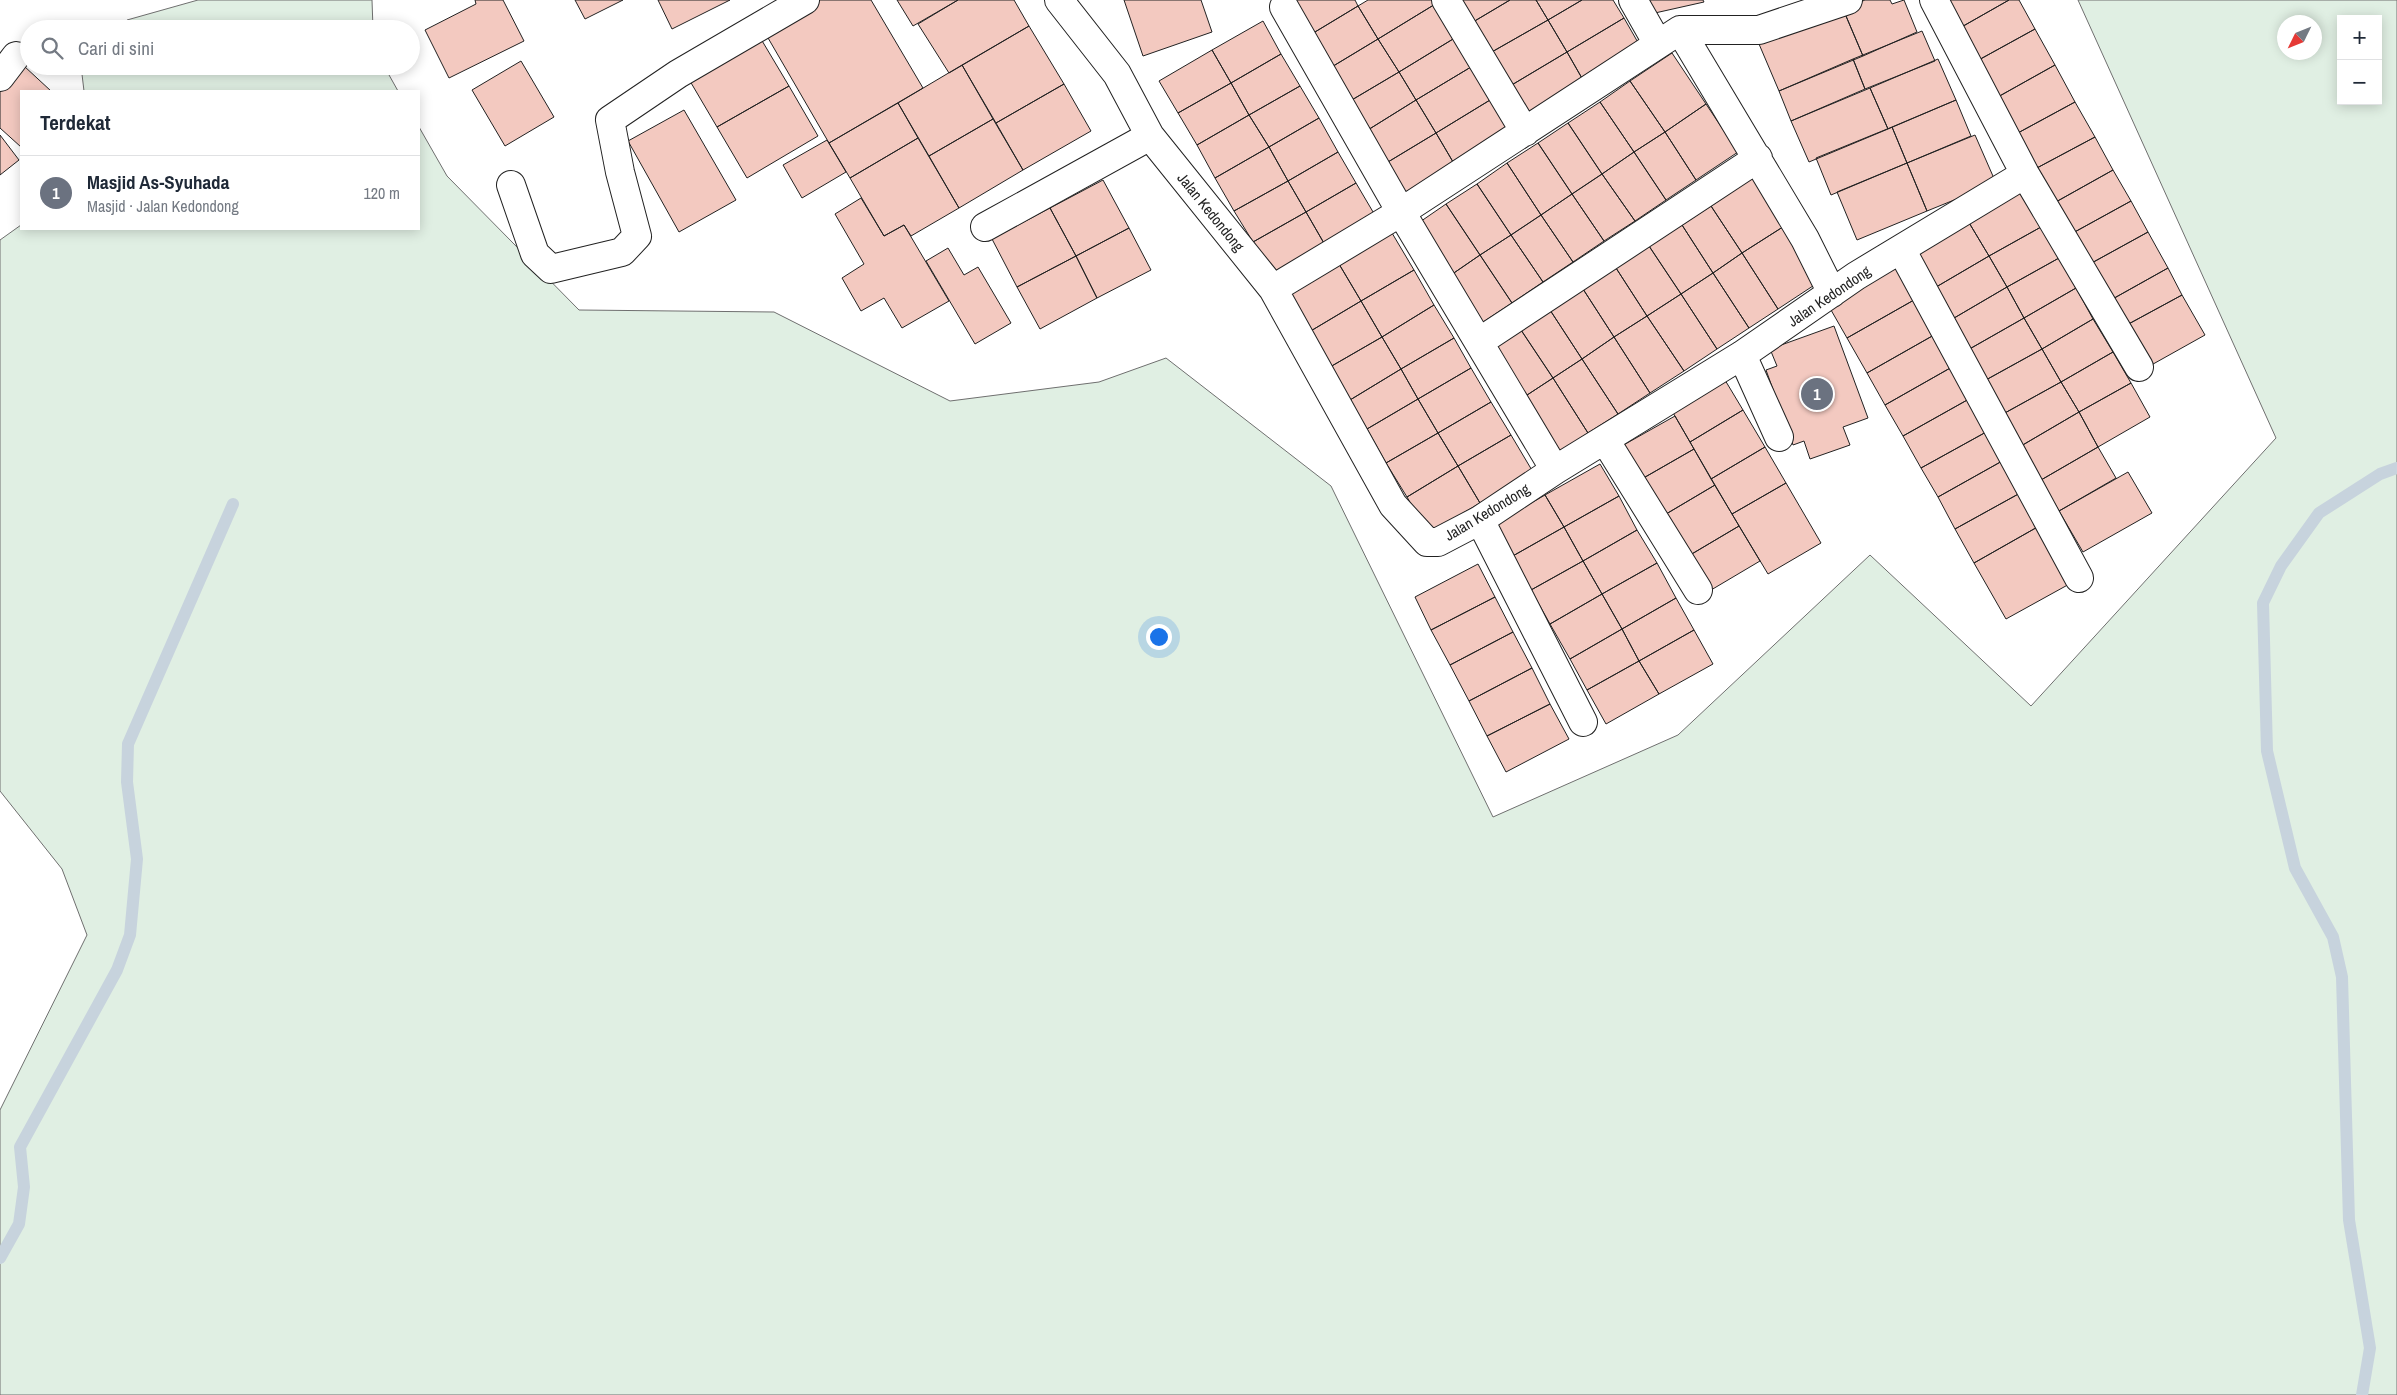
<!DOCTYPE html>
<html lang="id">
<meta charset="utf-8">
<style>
body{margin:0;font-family:"Archivo Narrow",sans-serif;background:#f2f2f3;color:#1f2937}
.controls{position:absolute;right:15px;top:15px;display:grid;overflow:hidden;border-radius:0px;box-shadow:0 2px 12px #0003}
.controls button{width:45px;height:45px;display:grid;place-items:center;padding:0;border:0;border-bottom:1px solid #e0e1e3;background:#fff;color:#1f2937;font:25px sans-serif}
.compass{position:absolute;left:2277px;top:15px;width:45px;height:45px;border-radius:50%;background:#fff;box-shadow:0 2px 12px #0003;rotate:227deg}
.you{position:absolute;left:1158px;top:636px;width:18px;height:18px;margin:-12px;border:4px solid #fff;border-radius:50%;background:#1a73e8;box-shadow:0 0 0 8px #1a73e833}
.badge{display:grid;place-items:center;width:32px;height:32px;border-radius:50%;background:#1a73e8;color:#fff;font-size:16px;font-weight:700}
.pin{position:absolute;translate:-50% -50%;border:2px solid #fff;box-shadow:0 1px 5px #0006}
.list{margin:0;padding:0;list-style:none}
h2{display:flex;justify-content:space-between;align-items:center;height:65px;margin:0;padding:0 20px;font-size:21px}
h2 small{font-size:16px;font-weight:400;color:#747a83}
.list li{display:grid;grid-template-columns:32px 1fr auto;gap:15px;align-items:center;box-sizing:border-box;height:75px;padding:0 20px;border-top:1px solid #e0e1e3}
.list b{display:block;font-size:19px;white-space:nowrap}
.list p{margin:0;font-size:16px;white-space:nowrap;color:#747a83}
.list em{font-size:16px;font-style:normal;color:#747a83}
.icon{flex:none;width:28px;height:28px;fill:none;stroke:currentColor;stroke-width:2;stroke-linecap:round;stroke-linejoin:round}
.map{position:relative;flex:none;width:2397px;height:1395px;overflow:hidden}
.search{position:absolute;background:#fff;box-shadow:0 2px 12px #0003;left:20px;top:20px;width:400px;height:55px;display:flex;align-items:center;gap:12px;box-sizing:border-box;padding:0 18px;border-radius:28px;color:#747a83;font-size:19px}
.panel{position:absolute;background:#fff;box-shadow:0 2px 12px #0003;left:20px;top:90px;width:400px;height:140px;border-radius:0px}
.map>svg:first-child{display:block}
.green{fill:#e0efe3;stroke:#6f6f6f;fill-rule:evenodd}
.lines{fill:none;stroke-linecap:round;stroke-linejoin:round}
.stream{stroke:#c7d3dd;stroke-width:12}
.building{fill:#f3c9c0;stroke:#222}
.street-casing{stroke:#222;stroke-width:30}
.street{stroke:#fff;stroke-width:28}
.labels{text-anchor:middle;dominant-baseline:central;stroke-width:4;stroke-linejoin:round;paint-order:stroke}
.street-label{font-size:15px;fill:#222;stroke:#fff}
</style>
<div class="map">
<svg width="2397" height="1395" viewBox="0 0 2397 1395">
<rect width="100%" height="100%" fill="#fff"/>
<!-- green -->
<path class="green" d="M198,0H372L373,29H118L127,20Z
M2078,0H2397V1395H0V1110L87,935L62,869L0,791V240L21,225V229H419V127L447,176L579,310L774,312L950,401L1099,382L1166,358L1331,486L1493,817L1678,735L1870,555L2031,706L2276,438ZM2341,19H2378V101H2341ZM2284,22H2314V52H2284Z
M81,66H384L398,91H84Z"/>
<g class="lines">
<!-- stream -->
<path class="stream" d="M0,1258L19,1224L24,1187L20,1147L117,970L130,935L137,859L127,782L128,744L233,504
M2362,1395L2370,1348L2349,1220L2342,977L2333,937L2295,868L2267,751L2263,603L2281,566L2319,513L2380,474L2397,468"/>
</g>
<!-- building -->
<path class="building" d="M475,0H503L524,41L449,78L425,30L476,4Z
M575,0H623L585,19Z
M658,0H730L672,29Z
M817,0H871L923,88L829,143L764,31Z
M897,0H958L913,26Z
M958,0H1014L1029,26L949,73L918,24Z
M1124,0H1201L1212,32L1143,56Z
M1296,0H1355L1358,6L1305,38L1286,6Z
M1368,0H1436L1437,3L1378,39L1358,6Z
M1459,0H1510L1473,22Z
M1510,0H1536L1548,20L1490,53L1473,22Z
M1536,0H1582L1548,20Z
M1582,0H1613L1624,18L1567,52L1548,20Z
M1642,0H1703L1704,2L1646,15Z
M1865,0H1890L1892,4L1904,0L1917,32L1863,56L1843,9Z
M1941,0H2009L1958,29Z
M2009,0H2019L2035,29L1975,62L1958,29Z
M1437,3L1458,36L1399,72L1378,39Z
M1358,6L1378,39L1325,71L1305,38Z
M1843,9L1863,56L1779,91L1759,44Z
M1624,18L1640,46L1583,80L1567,52Z
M1548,20L1567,52L1510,86L1490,53Z
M1263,21L1281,54L1231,83L1212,50Z
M1029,26L1064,84L996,123L962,65Z
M2035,29L2055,65L1996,98L1975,62Z
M1922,31L1935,61L1865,89L1853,59Z
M758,34L789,86L717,127L687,76Z
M1458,36L1476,64L1416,100L1399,72Z
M1378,39L1399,72L1345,104L1325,71Z
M1212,50L1231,83L1178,113L1159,81Z
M1567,52L1583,80L1526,114L1510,86Z
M1672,53L1706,104L1665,132L1630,81Z
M1281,54L1300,86L1249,115L1231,83Z
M1853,59L1865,89L1791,121L1779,91Z
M1938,59L1956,100L1888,129L1870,88Z
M521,61L554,117L505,146L472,90Z
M1476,64L1495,97L1436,133L1416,100Z
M962,65L993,119L929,156L898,103Z
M2055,65L2075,102L2016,134L1996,98Z
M24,66L51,91H21V147L0,128V92Z
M1399,72L1416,100L1363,133L1345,104Z
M1630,81L1665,132L1634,152L1600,102Z
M1231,83L1249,115L1197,145L1178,113Z
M1064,84L1091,131L1023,170L996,123Z
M789,86L818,136L747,178L717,127Z
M1300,86L1319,118L1269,147L1249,115Z
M1870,88L1888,129L1809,162L1791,121Z
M1495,97L1516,131L1456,167L1436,133Z
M1416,100L1436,133L1383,165L1363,133Z
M1956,100L1971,136L1907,163L1892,127Z
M1600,102L1634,152L1602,174L1568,123Z
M2075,102L2095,137L2035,169L2016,134Z
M898,103L918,138L850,178L829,143Z
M1706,104L1738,152L1696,180L1665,132Z
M684,110L736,200L679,232L628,141Z
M1249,115L1269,147L1215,178L1197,145Z
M1319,118L1338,152L1288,181L1269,147Z
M993,119L1023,170L959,208L929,156Z
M1568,123L1602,174L1572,194L1538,143Z
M1892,127L1907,163L1831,195L1816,158Z
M1665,132L1696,180L1666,200L1634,152Z
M1436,133L1456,167L1403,199L1383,165Z
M0,135L19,160L0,175Z
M1975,135L1996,183L1927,211L1907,163Z
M2095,137L2113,170L2054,203L2035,169Z
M918,138L959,208L911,236L904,225L884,236L850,178Z
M827,140L846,172L802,198L783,165Z
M1538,143L1572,194L1541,215L1507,163Z
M1269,147L1288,181L1234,211L1215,178Z
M1338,152L1356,183L1306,212L1288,181Z
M1634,152L1666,200L1635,221L1602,174Z
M1507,163L1541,215L1511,235L1477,184Z
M1907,163L1927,211L1857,240L1837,192Z
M2113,170L2131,201L2071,234L2054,203Z
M1602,174L1635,221L1604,241L1572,194Z
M1754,177L1786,225L1742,253L1711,206Z
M1103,180L1129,228L1076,256L1050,208Z
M1288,181L1306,212L1253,242L1234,211Z
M1356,183L1376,217L1325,245L1306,212Z
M1477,184L1511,235L1480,255L1446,204Z
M2020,191L2041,227L1989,256L1968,221Z
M1572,194L1604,241L1573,262L1541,215Z
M861,198L884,236L904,225L949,301L902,328L884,298L861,311L842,278L864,264L835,214Z
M2131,201L2148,232L2088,265L2071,234Z
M1446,204L1480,255L1448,277L1414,226Z
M1711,206L1742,253L1713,273L1682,225Z
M1050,208L1076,256L1017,287L992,239Z
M1306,212L1325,245L1273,276L1253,242Z
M1541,215L1573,262L1543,282L1511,235Z
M1968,221L1989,256L1931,290L1911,254Z
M1682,225L1713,273L1681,294L1649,246Z
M1786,225L1822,280L1778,309L1742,253Z
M2041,227L2059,258L2007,287L1989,256Z
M1129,228L1151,270L1097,298L1076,256Z
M2148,232L2168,268L2109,301L2088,265Z
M1392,233L1414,270L1361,301L1339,264Z
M1511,235L1543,282L1512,303L1480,255Z
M1649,246L1681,294L1647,316L1616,268Z
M948,248L964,275L978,267L1011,323L975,344L926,261Z
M1742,253L1778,309L1749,328L1713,273Z
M1480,255L1512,303L1480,324L1448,277Z
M1076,256L1097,298L1040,329L1017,287Z
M1989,256L2007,287L1949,321L1931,290Z
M2059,258L2076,288L2024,318L2007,287Z
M1339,264L1361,301L1309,332L1287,295Z
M1894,265L1914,300L1847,338L1827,303Z
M1616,268L1647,316L1614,337L1583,289Z
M2168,268L2182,295L2123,327L2109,301Z
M1414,270L1434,305L1382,337L1361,301Z
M1713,273L1749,328L1717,349L1681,294Z
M2007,287L2024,318L1966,351L1949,321Z
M2076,288L2093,319L2042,349L2024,318Z
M1583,289L1614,337L1582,359L1550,310Z
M1681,294L1717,349L1684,371L1647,316Z
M2182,295L2205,335L2146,368L2123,327Z
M1914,300L1934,335L1867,373L1847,338Z
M1361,301L1382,337L1330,367L1309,332Z
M1434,305L1454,338L1401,369L1382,337Z
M1550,310L1582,359L1553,378L1521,330Z
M1647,316L1684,371L1650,393L1614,337Z
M2024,318L2042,349L1984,381L1966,351Z
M2093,319L2113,352L2061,382L2042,349Z
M1834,326L1868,418L1843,427L1850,445L1810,459L1804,441L1793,445L1766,370L1777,366L1770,349Z
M1521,330L1553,378L1521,399L1489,351Z
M1934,335L1952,367L1885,405L1867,373Z
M1382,337L1401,369L1350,400L1330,367Z
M1614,337L1650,393L1618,414L1582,359Z
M1454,338L1471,368L1418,399L1401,369Z
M2042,349L2061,382L2003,414L1984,381Z
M2113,352L2131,383L2079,412L2061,382Z
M1582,359L1618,414L1588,433L1553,378Z
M1952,367L1969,399L1903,436L1885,405Z
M1471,368L1491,402L1438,433L1418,399Z
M1401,369L1418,399L1367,429L1350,400Z
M1553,378L1588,433L1557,454L1521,399Z
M1725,380L1743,410L1690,442L1672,411Z
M2061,382L2079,412L2021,446L2003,414Z
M2131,383L2150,417L2098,447L2079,412Z
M1418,399L1438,433L1386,463L1367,429Z
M1969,399L1988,431L1921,468L1903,436Z
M1491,402L1511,435L1458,466L1438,433Z
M1743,410L1765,447L1711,479L1690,442Z
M2079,412L2098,447L2041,480L2021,446Z
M1675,416L1694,449L1640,480L1620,447Z
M1988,431L2004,460L1938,497L1921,468Z
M1438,433L1458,466L1407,497L1386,463Z
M1511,435L1533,472L1480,503L1458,466Z
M1765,447L1786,483L1732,514L1711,479Z
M2098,447L2116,478L2059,511L2041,480Z
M1694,449L1715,485L1661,517L1640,480Z
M2004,460L2022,492L1955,529L1938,497Z
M1600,464L1619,496L1564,527L1545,495Z
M1458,466L1480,503L1428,534L1407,497Z
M2128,472L2152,513L2083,552L2059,511Z
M1786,483L1821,543L1768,574L1732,514Z
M1715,485L1739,526L1685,558L1661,517Z
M2022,492L2041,525L1974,563L1955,529Z
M1545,495L1564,527L1511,557L1493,525Z
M1619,496L1637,530L1583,561L1564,527Z
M2041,525L2073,582L2006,619L1974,563Z
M1739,526L1760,561L1706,593L1685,558Z
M1564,527L1583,561L1531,590L1511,557Z
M1637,530L1657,563L1602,594L1583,561Z
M1583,561L1602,594L1550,624L1531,590Z
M1657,563L1676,598L1622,629L1602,594Z
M1478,564L1495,597L1431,630L1415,597Z
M1602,594L1622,629L1570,659L1550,624Z
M1495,597L1513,632L1450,665L1431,630Z
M1676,598L1694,630L1639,661L1622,629Z
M1622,629L1639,661L1587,690L1570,659Z
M1694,630L1713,664L1659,694L1639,661Z
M1513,632L1532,668L1469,701L1450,665Z
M1639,661L1659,694L1606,724L1587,690Z
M1532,668L1550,704L1487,736L1469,701Z
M1550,704L1569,739L1506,772L1487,736Z"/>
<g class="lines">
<defs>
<path id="street" d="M1059,0L1117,74L1150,136L1273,289L1393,505L1427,542H1438L1480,520L1555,470L1742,355L1856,276L2025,174
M1446,0L1525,132
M1633,0L1658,44
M1934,0L2025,174L2139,367
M1284,7L1401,212L1555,470
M1680,30L1805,239L1832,293
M0,77L16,56
M511,185L535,254L551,269L622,252L637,236L620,172L610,120L678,74L805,0
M985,227L1150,136
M1901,249L2079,578
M1273,289L1401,212L1680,30H1759L1848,0
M1479,342L1758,158
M1742,355L1779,437
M1605,440L1698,590
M1480,520L1583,722"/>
</defs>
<!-- street casing -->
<use href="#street" class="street-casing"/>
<!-- street -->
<use href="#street" class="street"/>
</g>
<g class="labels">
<!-- street labels -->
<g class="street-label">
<text transform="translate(1211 212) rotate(51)">Jalan Kedondong</text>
<text transform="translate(1829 296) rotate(-34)">Jalan Kedondong</text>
<text transform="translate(1487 512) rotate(-31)">Jalan Kedondong</text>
</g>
</g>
</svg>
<div class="controls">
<button>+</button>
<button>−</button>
</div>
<svg class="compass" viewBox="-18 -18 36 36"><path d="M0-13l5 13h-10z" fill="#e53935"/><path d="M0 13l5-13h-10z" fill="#747a83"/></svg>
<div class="you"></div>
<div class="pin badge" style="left:1817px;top:394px;background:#6b7280">1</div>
<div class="search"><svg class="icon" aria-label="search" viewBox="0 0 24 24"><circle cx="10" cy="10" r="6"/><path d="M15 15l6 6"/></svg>Cari di sini</div>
<section class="panel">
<h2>Terdekat<small></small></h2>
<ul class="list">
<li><span class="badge" style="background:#6b7280">1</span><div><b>Masjid As-Syuhada</b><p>Masjid · Jalan Kedondong</p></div><em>120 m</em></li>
</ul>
</section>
</div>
